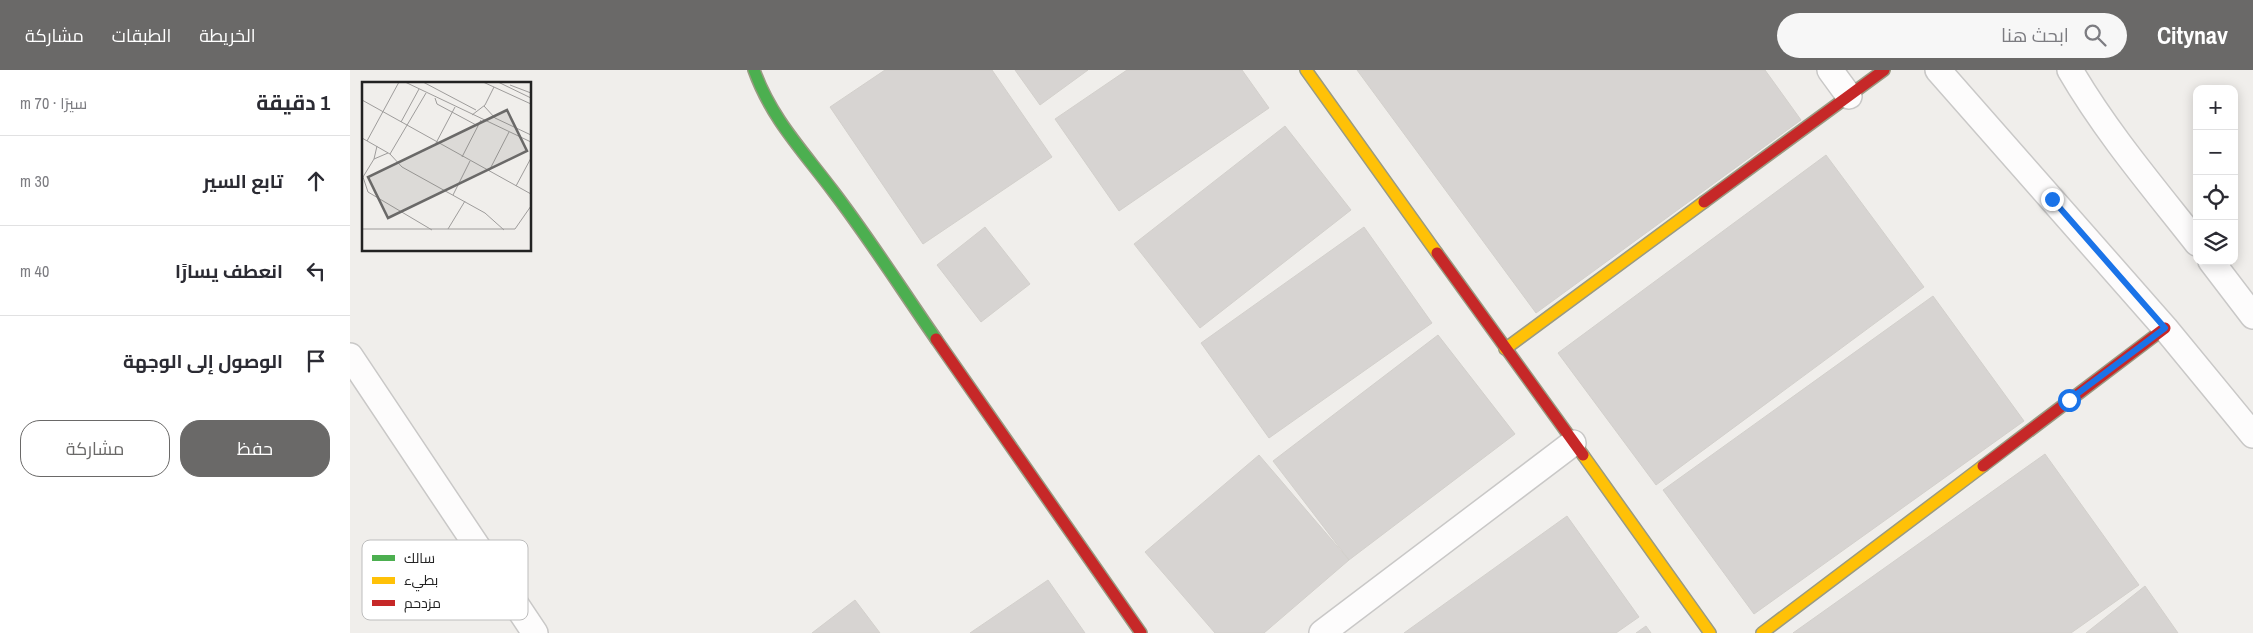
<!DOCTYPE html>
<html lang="ar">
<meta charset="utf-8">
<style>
body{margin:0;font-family:"Archivo Narrow",Cairo,sans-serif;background:#f7f7f7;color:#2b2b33;direction:rtl}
.controls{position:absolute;right:15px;top:15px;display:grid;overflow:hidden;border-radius:10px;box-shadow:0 2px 12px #0003}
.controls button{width:45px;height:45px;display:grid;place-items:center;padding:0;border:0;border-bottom:1px solid #e1e1e2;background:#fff;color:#2b2b33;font:25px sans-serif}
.stop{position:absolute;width:15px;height:15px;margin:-11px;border:4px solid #1a73e8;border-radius:50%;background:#fff}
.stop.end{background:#1a73e8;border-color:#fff;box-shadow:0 1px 5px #0008}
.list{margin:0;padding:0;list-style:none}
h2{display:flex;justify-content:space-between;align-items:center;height:65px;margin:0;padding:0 20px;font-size:21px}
h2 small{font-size:16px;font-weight:400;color:#7c7c81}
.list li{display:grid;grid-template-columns:32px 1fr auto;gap:15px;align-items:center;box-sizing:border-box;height:90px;padding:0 20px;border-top:1px solid #e1e1e2}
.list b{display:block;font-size:19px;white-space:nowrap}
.list em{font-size:16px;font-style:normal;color:#7c7c81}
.actions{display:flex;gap:10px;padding:15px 20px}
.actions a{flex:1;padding:11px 0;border:1px solid #6a6968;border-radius:20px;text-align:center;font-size:18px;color:#6a6968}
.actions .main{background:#6a6968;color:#fff}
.icon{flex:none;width:28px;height:28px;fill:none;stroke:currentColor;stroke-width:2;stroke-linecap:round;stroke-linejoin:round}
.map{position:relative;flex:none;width:1903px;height:563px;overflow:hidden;direction:ltr}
header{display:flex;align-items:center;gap:30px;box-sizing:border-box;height:70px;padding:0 25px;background:#6a6968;color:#fff}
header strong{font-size:24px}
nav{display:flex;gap:28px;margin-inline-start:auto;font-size:18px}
.search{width:350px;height:45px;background:#f7f7f7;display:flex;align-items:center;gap:12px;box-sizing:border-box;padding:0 18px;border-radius:28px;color:#7c7c81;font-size:19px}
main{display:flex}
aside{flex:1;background:#fff}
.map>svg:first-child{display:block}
.building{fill:#d7d4d2;stroke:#d3d0cc}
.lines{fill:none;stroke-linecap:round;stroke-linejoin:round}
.street-casing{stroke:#c9c8c7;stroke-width:28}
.fast-casing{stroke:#999a82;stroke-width:14}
.slow-casing{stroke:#999a82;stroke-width:14}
.jam-casing{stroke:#999a82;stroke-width:14}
.street{stroke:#fdfcfc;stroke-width:25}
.fast{stroke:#4caf50;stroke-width:11}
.slow{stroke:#ffc107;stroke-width:11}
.jam{stroke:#c62828;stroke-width:11}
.route{stroke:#1a73e8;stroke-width:6}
.inset-road{fill:none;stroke:#9e9c9b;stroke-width:1}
.view{fill:#6a6968;fill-opacity:0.15;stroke:#6a6968;stroke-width:2.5}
.inset-edge{fill:none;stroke:#222;stroke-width:2.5}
.key{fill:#fff;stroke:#bdbdbd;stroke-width:1}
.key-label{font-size:14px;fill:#222}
</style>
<header>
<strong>Citynav</strong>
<div class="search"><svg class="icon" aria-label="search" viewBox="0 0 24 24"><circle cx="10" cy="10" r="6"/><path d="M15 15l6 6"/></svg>ابحث هنا</div>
<nav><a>الخريطة</a><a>الطبقات</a><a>مشاركة</a></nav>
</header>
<main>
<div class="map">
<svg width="1903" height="563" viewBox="0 0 1903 563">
<rect width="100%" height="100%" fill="#f0eeeb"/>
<!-- building -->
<path class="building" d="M535,0H642L702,87L573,174L480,37Z
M665,0H738L690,35Z
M777,0H892L919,38L769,141L705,49Z
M1007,0H1415L1451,50L1186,243Z
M935,56L1001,140L850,258L784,174Z
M1476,85L1574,217L1306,415L1208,283Z
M635,157L680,214L631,252L587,195Z
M1014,157L1082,253L919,368L851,273Z
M1583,226L1674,351L1404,544L1313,420Z
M1088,265L1165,364L999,490L923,391Z
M1695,384L1789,515L1721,563H1443Z
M909,385L999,490L914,563H865L795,482Z
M1217,446L1289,547L1266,563H1054Z
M698,510L735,563H620Z
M1795,516L1828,563H1736Z
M505,530L530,563H462Z
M1296,556L1301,563H1286Z"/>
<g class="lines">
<defs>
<path id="street" d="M1480,0L1499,26
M1588,0L1815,258L1903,365
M1720,0C1756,62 1803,117 1847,173
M1861,191L1903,246
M0,286L185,563
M972,563L1223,373"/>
<path id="fast" d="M404,0C421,48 453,81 483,121C519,168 552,220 586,269"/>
<path id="slow" d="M956,0L1087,183
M1155,279L1354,132
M1233,385L1360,563
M1412,563L1633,396"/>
<path id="jam" d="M1354,132L1534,0
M1087,183L1233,385
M586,269L791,563
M1633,396L1815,258"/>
</defs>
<!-- street casing -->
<use href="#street" class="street-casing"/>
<!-- fast casing -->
<use href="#fast" class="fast-casing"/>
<!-- slow casing -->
<use href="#slow" class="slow-casing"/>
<!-- jam casing -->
<use href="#jam" class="jam-casing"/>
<!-- street -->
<use href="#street" class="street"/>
<!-- fast -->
<use href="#fast" class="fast"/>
<!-- slow -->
<use href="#slow" class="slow"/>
<!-- jam -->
<use href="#jam" class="jam"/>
</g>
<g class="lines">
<!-- route -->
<path class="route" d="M1702,129L1815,258L1719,330"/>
</g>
<!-- overview -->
<g transform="translate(12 12)">
<rect width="169" height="169" fill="#f0eeeb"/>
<path class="inset-road" d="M43,0L169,60M61,0L114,28M121,0L169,22M136,0L169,16M148,3L169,11M73,16L75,22L116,44M0,18L169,112M122,24L133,36L169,53M110,33L123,23L132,5M39,40L57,7M0,56L28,72L40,85L123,131L142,148M5,59L37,0M74,61L93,25M28,72L64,11M100,75L119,38M12,77L26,71M127,89L147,50M0,92L6,110L70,148M1,95L12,77L15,64M154,104L169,76M91,113L108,79M0,147H153L169,124M86,147L103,119"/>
<path class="view" d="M145,28L165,69L26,136L6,95Z"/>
<rect width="169" height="169" class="inset-edge"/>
</g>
<!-- legend -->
<rect x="12" y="470" width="166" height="80" rx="8" class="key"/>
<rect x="22" y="485" width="23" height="6" fill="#4caf50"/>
<rect x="22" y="507" width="23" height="7" fill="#ffc107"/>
<rect x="22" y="530" width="23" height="6" fill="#c62828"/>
<g class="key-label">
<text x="54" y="493">سالك</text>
<text x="54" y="515">بطيء</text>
<text x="54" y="538">مزدحم</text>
</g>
</svg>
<div class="controls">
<button>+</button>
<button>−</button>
<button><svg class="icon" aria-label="locate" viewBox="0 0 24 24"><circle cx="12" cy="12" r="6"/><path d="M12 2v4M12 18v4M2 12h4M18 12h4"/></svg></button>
<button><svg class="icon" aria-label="layers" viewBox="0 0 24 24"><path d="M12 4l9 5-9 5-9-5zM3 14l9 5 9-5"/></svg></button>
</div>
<div class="stop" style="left:1719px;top:330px"></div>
<div class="stop end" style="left:1702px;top:129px"></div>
</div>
<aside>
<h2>1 دقيقة<small>سيرًا · 70 m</small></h2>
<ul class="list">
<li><svg class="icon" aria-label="ahead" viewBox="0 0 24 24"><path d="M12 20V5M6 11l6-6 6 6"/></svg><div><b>تابع السير</b></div><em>30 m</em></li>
<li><svg class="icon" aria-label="left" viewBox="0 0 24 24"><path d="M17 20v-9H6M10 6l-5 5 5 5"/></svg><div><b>انعطف يسارًا</b></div><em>40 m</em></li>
<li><svg class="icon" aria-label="arrive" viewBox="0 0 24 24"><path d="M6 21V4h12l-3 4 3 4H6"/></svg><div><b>الوصول إلى الوجهة</b></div></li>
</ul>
<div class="actions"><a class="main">حفظ</a><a>مشاركة</a></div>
</aside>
</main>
